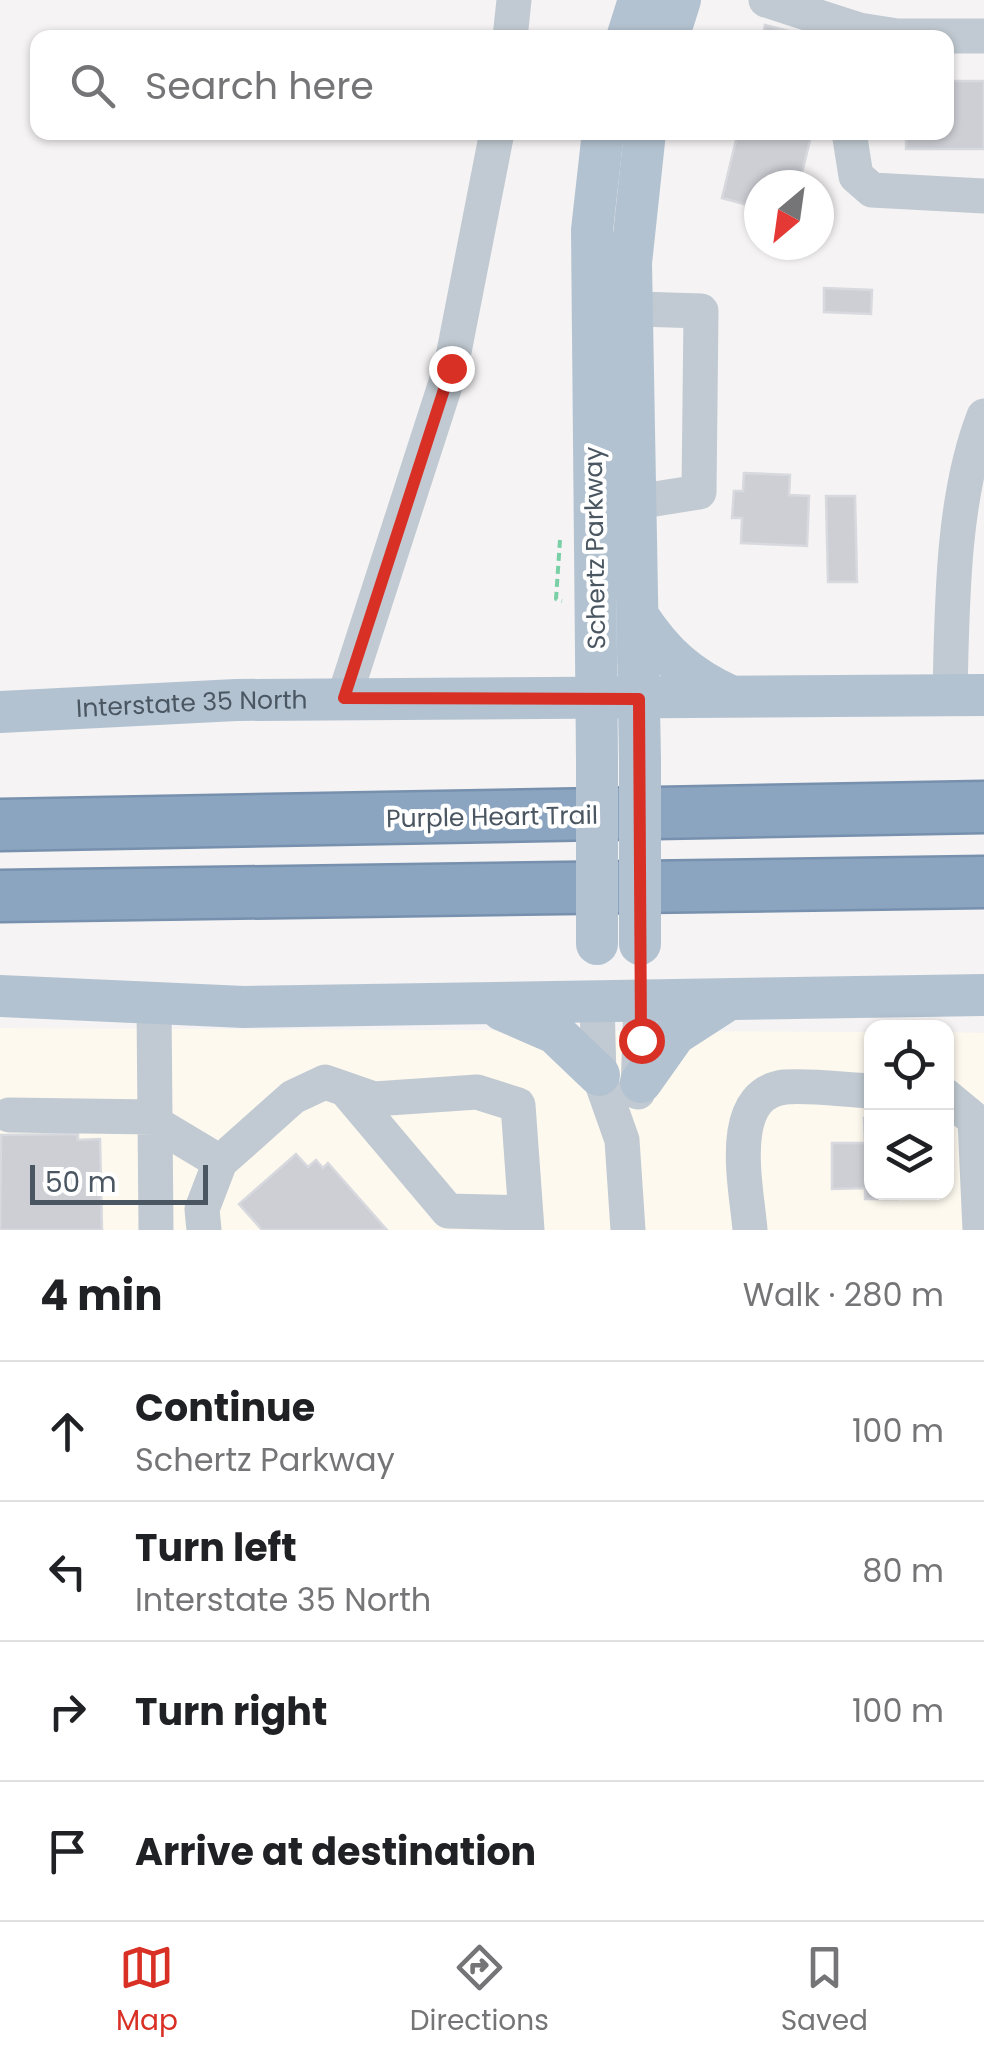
<!DOCTYPE html>
<meta charset="utf-8">
<style>
body{margin:0;font-family:Poppins,sans-serif;background:#f2f2f2;color:#202124}
.controls{position:absolute;right:30px;bottom:30px;display:grid;overflow:hidden;border-radius:20px;box-shadow:0 2px 8px #0004}
.controls button{width:90px;height:90px;display:grid;place-items:center;padding:0;border:0;border-bottom:2px solid #e0e0e0;background:#fff;color:#202124;font:50px sans-serif}
.compass{position:absolute;left:744px;top:170px;width:90px;height:90px;border-radius:50%;background:#fff;box-shadow:0 2px 8px #0004;rotate:209deg}
.scale{position:absolute;left:30px;bottom:25px;width:178px;box-sizing:border-box;padding-left:10px;border:5px solid #4a5661;border-top:0;font-size:28px;line-height:35px;white-space:nowrap;color:#4a5661;-webkit-text-stroke:8px #fff;paint-order:stroke}
.stop{position:absolute;width:30px;height:30px;margin:-22px;border:8px solid #d93025;border-radius:50%;background:#fff}
.stop.end{background:#d93025;border-color:#fff;box-shadow:0 2px 10px #0008}
.list{margin:0;padding:0;list-style:none}
h2{display:flex;justify-content:space-between;align-items:center;height:130px;margin:0;padding:0 40px;font-size:42px}
h2 small{font-size:32px;font-weight:400;color:#757577}
.list li{display:grid;grid-template-columns:65px 1fr auto;gap:30px;align-items:center;box-sizing:border-box;height:140px;padding:0 40px;border-top:2px solid #e0e0e0}
.list b{display:block;font-size:38px;white-space:nowrap}
.list p{margin:0;font-size:32px;white-space:nowrap;color:#757577}
.list em{font-size:32px;font-style:normal;color:#757577}
.icon{flex:none;width:55px;height:55px;fill:none;stroke:currentColor;stroke-width:2;stroke-linecap:round;stroke-linejoin:round}
.map{position:relative;flex:none;width:984px;height:1230px;overflow:hidden}
.search{position:absolute;background:#fff;box-shadow:0 2px 8px #0004;left:30px;right:30px;top:30px;height:110px;display:flex;align-items:center;gap:25px;box-sizing:border-box;padding:0 35px;border-radius:20px;color:#757577;font-size:38px}
.sheet{height:690px;background:#fff}
nav{display:flex;justify-content:space-around;align-items:center;box-sizing:border-box;height:140px;border-top:2px solid #e0e0e0;background:#fff;font-size:28px;color:#757577}
nav a{display:grid;justify-items:center;gap:5px}
nav .on{color:#d93025}
.map>svg:first-child{display:block}
.commercial{fill:#fdf9ef}
.building{fill:#cdcfd5;stroke:#d7d9de;stroke-width:2.5}
.lines{fill:none;stroke-linecap:round;stroke-linejoin:round}
.highway-casing{stroke:#7690ad;stroke-width:55}
.path{stroke:#7ad0a6;stroke-width:4;stroke-dasharray:8 5;stroke-linecap:butt}
.minor{stroke:#c1cad2;stroke-width:35}
.major{stroke:#b3c2d1;stroke-width:42}
.highway{stroke:#8ba5c1;stroke-width:50}
.major-bridge{stroke:#b3c2d1;stroke-width:42}
.route{stroke:#d93025;stroke-width:12}
.labels{text-anchor:middle;dominant-baseline:central;stroke-width:8;stroke-linejoin:round;paint-order:stroke}
.street-label{font-size:25px;fill:#4a5661;stroke:#fff}
</style>
<div class="map">
<svg width="984" height="1230" viewBox="0 0 984 1230">
<rect width="100%" height="100%" fill="#f5f3f3"/>
<!-- commercial -->
<path class="commercial" d="M0,1028L871,1032L872,1192H946L947,1032L984,1033V1230H0Z"/>
<!-- building -->
<path class="building" d="M765,25L816,38H762Z
M946,81H984V149H906V132H946Z
M738,132H812L799,185H759V208L722,198Z
M824,288L872,290L871,314L824,312Z
M744,473L790,475L789,495L809,496L807,546L741,543L742,518H732L734,491H743Z
M826,496H855L857,582H828Z
M864,1118H872V1192H897V1199H865V1188L832,1189V1143H865Z
M78,1134V1140L100,1139L102,1230H0L1,1135Z
M296,1154L308,1167L316,1160L323,1168L328,1163L387,1230H262L239,1204Z"/>
<g class="lines">
<defs>
<path id="highway" d="M0,825L984,807
M0,896L984,882"/>
</defs>
<!-- highway casing -->
<use href="#highway" class="highway-casing"/>
<!-- path -->
<path class="path" d="M560,540L556,599L562,601"/>
<!-- minor -->
<path class="minor" d="M766,0L859,30L897,36H984
M510,38L514,0
M849,132L856,176L872,190L984,196
M608,308L701,311L699,492L636,502
M950,695C952,606 952,498 984,416
M344,698L451,367L497,132
M597,1002L599,1075L622,1140L628,1230
M154,1006L156,1230
M345,1089L448,1211L525,1213
M638,1092L641,1002
M946,1096L975,1120L980,1230
M9,1115L155,1117
M155,1123L220,1162L293,1097L325,1082L374,1099L477,1092L518,1105L527,1230
M204,1230L202,1209L220,1162
M750,1230C747,1189 724,1094 785,1087C813,1085 844,1090 872,1091"/>
<!-- major -->
<g class="major">
<path d="M627,38L639,0"/>
<path d="M668,38L680,0"/>
<path d="M638,616C663,654 688,677 730,696"/>
<path id="s1" d="M0,712L236,700L984,695"/>
<path d="M597,758L592,230L603,132"/>
<path d="M640,760L631,263L645,132"/>
<path d="M0,996L244,1007L984,995"/>
<path d="M502,1010L555,1033L599,1075"/>
<path d="M641,1082L675,1034L726,1001"/>
</g>
<!-- highway -->
<use href="#highway" class="highway"/>
<!-- major-bridge -->
<path class="major-bridge" d="M640,760V944
M597,944V758"/>
</g>
<g class="lines">
<!-- route -->
<path class="route" d="M451,368L344,698L639,699L641,1040"/>
</g>
<g class="labels">
<!-- street labels -->
<g class="street-label">
<text transform="translate(595 548) rotate(-91)">Schertz Parkway</text>
<text stroke="none"><textPath href="#s1" startOffset="192">Interstate 35 North</textPath></text>
<text transform="translate(492 817) rotate(-1)">Purple Heart Trail</text>
</g>
</g>
</svg>
<div class="controls">
<button><svg class="icon" aria-label="locate" viewBox="0 0 24 24"><circle cx="12" cy="12" r="6"/><path d="M12 2v4M12 18v4M2 12h4M18 12h4"/></svg></button>
<button><svg class="icon" aria-label="layers" viewBox="0 0 24 24"><path d="M12 4l9 5-9 5-9-5zM3 14l9 5 9-5"/></svg></button>
</div>
<svg class="compass" viewBox="-18 -18 36 36"><path d="M0-13l5 13h-10z" fill="#e53935"/><path d="M0 13l5-13h-10z" fill="#757577"/></svg>
<div class="scale">50 m</div>
<div class="stop" style="left:641px;top:1040px"></div>
<div class="stop end" style="left:451px;top:368px"></div>
<div class="search"><svg class="icon" aria-label="search" viewBox="0 0 24 24"><circle cx="10" cy="10" r="6"/><path d="M15 15l6 6"/></svg>Search here</div>
</div>
<section class="sheet">
<h2>4 min<small>Walk · 280 m</small></h2>
<ul class="list">
<li><svg class="icon" aria-label="ahead" viewBox="0 0 24 24"><path d="M12 20V5M6 11l6-6 6 6"/></svg><div><b>Continue</b><p>Schertz Parkway</p></div><em>100 m</em></li>
<li><svg class="icon" aria-label="left" viewBox="0 0 24 24"><path d="M17 20v-9H6M10 6l-5 5 5 5"/></svg><div><b>Turn left</b><p>Interstate 35 North</p></div><em>80 m</em></li>
<li><svg class="icon" aria-label="right" viewBox="0 0 24 24"><path d="M7 20v-9h11M14 6l5 5-5 5"/></svg><div><b>Turn right</b></div><em>100 m</em></li>
<li><svg class="icon" aria-label="arrive" viewBox="0 0 24 24"><path d="M6 21V4h12l-3 4 3 4H6"/></svg><div><b>Arrive at destination</b></div></li>
</ul>
</section>
<nav>
<a class="on"><svg class="icon" aria-label="map" viewBox="0 0 24 24"><path d="M3 6l6-2 6 2 6-2v14l-6 2-6-2-6 2zM9 4v14M15 6v14"/></svg>Map</a>
<a><svg class="icon" aria-label="directions" viewBox="0 0 24 24"><path d="M12 3l9 9-9 9-9-9zM9 14v-3h6M13 9l2 2-2 2"/></svg>Directions</a>
<a><svg class="icon" aria-label="saved" viewBox="0 0 24 24"><path d="M7 4h10v16l-5-4-5 4z"/></svg>Saved</a>
</nav>
